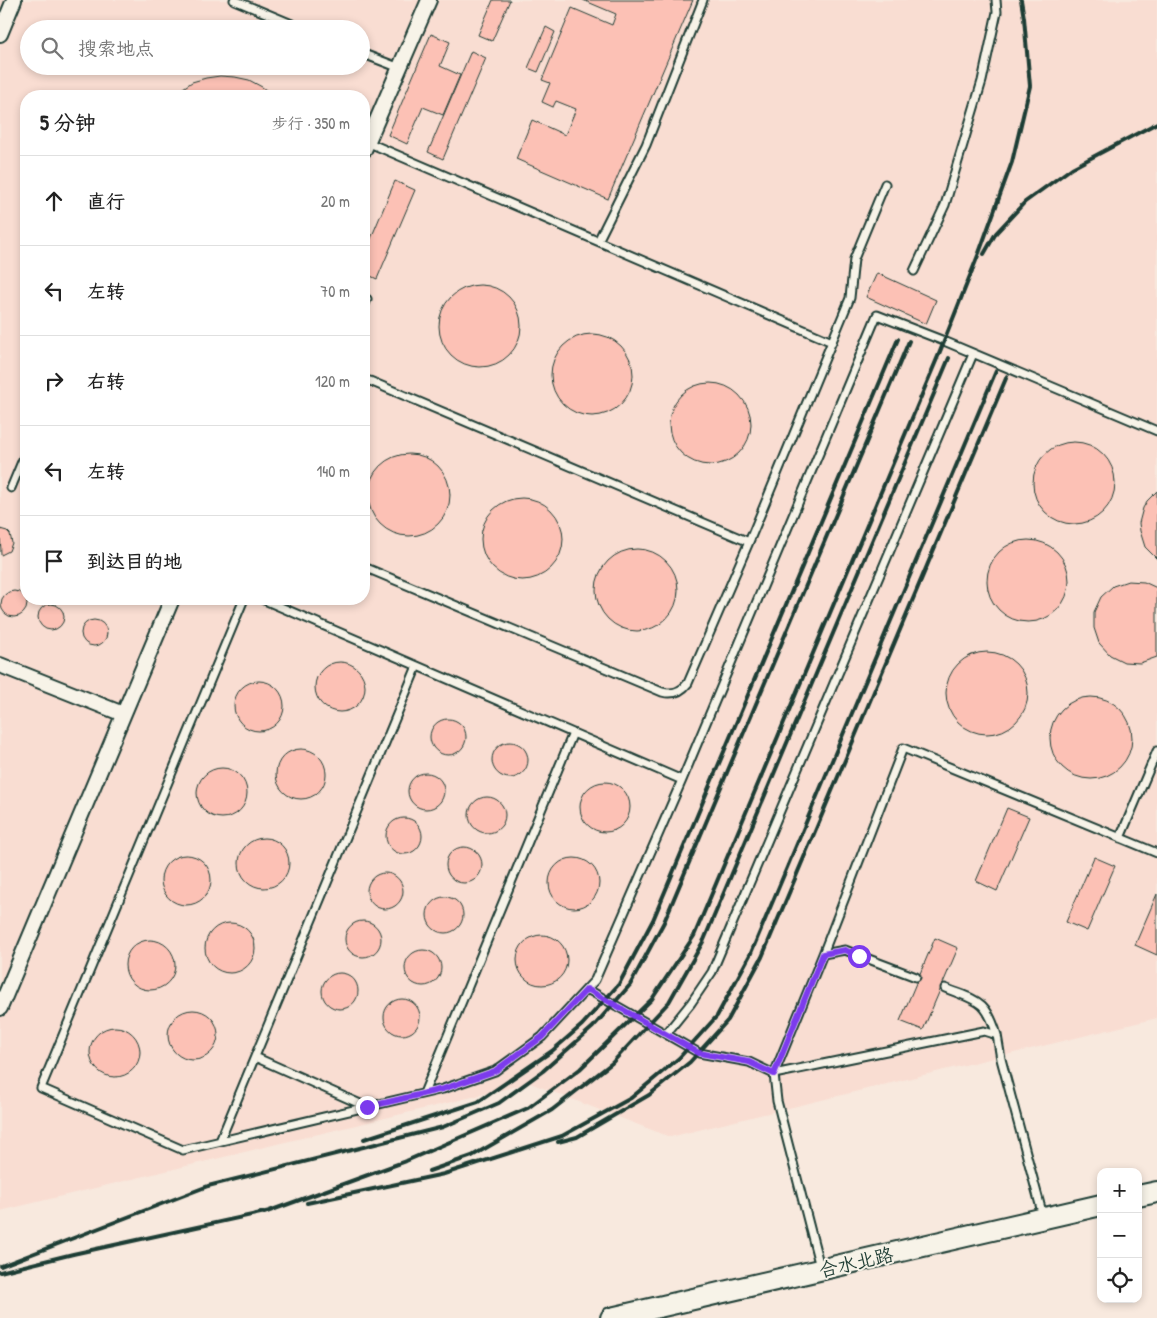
<!DOCTYPE html>
<html lang="zh">
<meta charset="utf-8">
<style>
body{margin:0;font-family:"Patrick Hand","LXGW WenKai TC",sans-serif;background:#f6f6f6;color:#222}
.controls{position:absolute;right:15px;bottom:15px;display:grid;overflow:hidden;border-radius:10px;box-shadow:0 2px 8px #0003}
.controls button{width:45px;height:45px;display:grid;place-items:center;padding:0;border:0;border-bottom:1px solid #e0e0e0;background:#fff;color:#222;font:25px sans-serif}
.stop{position:absolute;width:15px;height:15px;margin:-11px;border:4px solid #7c3aed;border-radius:50%;background:#fff}
.stop.end{background:#7c3aed;border-color:#fff;box-shadow:0 1px 5px #0008}
.list{margin:0;padding:0;list-style:none}
h2{display:flex;justify-content:space-between;align-items:center;height:65px;margin:0;padding:0 20px;font-size:21px}
h2 small{font-size:16px;font-weight:400;color:#767676}
.list li{display:grid;grid-template-columns:32px 1fr auto;gap:15px;align-items:center;box-sizing:border-box;height:90px;padding:0 20px;border-top:1px solid #e0e0e0}
.list b{display:block;font-size:19px;white-space:nowrap}
.list em{font-size:16px;font-style:normal;color:#767676}
.icon{flex:none;width:28px;height:28px;fill:none;stroke:currentColor;stroke-width:2;stroke-linecap:round;stroke-linejoin:round}
.map{position:relative;flex:none;width:1157px;height:1318px;overflow:hidden}
.search{position:absolute;background:#fff;box-shadow:0 2px 8px #0003;left:20px;top:20px;width:350px;height:55px;display:flex;align-items:center;gap:12px;box-sizing:border-box;padding:0 18px;border-radius:28px;color:#767676;font-size:19px}
.panel{position:absolute;background:#fff;box-shadow:0 2px 8px #0003;left:20px;top:90px;width:350px;height:515px;border-radius:20px}
.map>svg:first-child{display:block}
.built{fill:#f9ddd2;fill-rule:evenodd}
.building{fill:#fcc1b5;stroke:#1f3d34}
.lines{fill:none;stroke-linecap:round;stroke-linejoin:round}
.lane-casing{stroke:#1f3d34;stroke-width:11}
.street-casing{stroke:#1f3d34;stroke-width:18}
.secondary-casing{stroke:#1f3d34;stroke-width:24}
.lane{stroke:#f7f3e8;stroke-width:7}
.street{stroke:#f7f3e8;stroke-width:14}
.secondary{stroke:#f7f3e8;stroke-width:20}
.rail{stroke:#1f3d34;stroke-width:4}
.route{stroke:#7c3aed;stroke-width:6}
.labels{text-anchor:middle;dominant-baseline:central;stroke-width:4;stroke-linejoin:round;paint-order:stroke}
.street-label{font-size:19px;fill:#1f3d34;stroke:#f7f3e8}
</style>
<div class="map">
<svg width="1157" height="1318" viewBox="0 0 1157 1318">
<rect width="100%" height="100%" fill="#f8e9de"/>
<filter id="ink" filterUnits="userSpaceOnUse"><feTurbulence type="fractalNoise" baseFrequency=".02" numOctaves="2"/><feDisplacementMap in="SourceGraphic" scale="10" xChannelSelector="R" yChannelSelector="G"/><feConvolveMatrix kernelMatrix="1 2 1 2 8 2 1 2 1" color-interpolation-filters="sRGB"/></filter>
<g filter="url(#ink)">
<!-- built -->
<path class="built" d="M0,0H1157V1018L670,1137L530,1083L0,1211ZM29,29H361V66H29ZM26,96H364V599H26Z"/>
<!-- building -->
<path class="building" d="M493,0H510L492,41L478,35Z
M583,0H693L608,199L516,159L532,120L565,135L576,109L556,101L553,107L542,102L550,83L542,80L572,8L612,25L616,14Z
M546,27L555,32L538,72L528,68Z
M431,34L450,42L440,66L460,75L443,115L423,107L407,144L388,135Z
M471,51L486,58L443,159L428,152Z
M220,76L235,77L249,80L262,87L274,96H171L192,82L206,78Z
M395,181L415,190L377,279L364,273V255Z
M877,273L936,300L926,324L866,297Z
M439 326a41 41 0 1 1 82 0a41 41 0 1 1-82 0Z
M551 375a41 41 0 1 1 82 0a41 41 0 1 1-82 0Z
M669 424a41 41 0 1 1 82 0a41 41 0 1 1-82 0Z
M1033 483a41 41 0 1 1 82 0a41 41 0 1 1-82 0Z
M368 495a41 41 0 1 1 82 0a41 41 0 1 1-82 0Z
M1157,491V559L1145,547L1140,531L1139,523L1143,508L1147,501Z
M481 539a41 41 0 1 1 82 0a41 41 0 1 1-82 0Z
M0,529L7,531L10,534L12,543L9,551L1,555Z
M987 581a41 41 0 1 1 82 0a41 41 0 1 1-82 0Z
M26,546V568L23,565L20,557L22,550Z
M596 590a41 41 0 1 1 82 0a41 41 0 1 1-82 0Z
M1128,581L1144,582L1157,588V657L1140,663L1124,662L1110,655L1099,643L1094,628V612L1101,597L1113,586Z
M1 604a13 13 0 1 1 26 0a13 13 0 1 1-26 0Z
M38 617a13 13 0 1 1 26 0a13 13 0 1 1-26 0Z
M81 633a13 13 0 1 1 26 0a13 13 0 1 1-26 0Z
M946 693a41 41 0 1 1 82 0a41 41 0 1 1-82 0Z
M315 687a25 25 0 1 1 50 0a25 25 0 1 1-50 0Z
M234 706a25 25 0 1 1 50 0a25 25 0 1 1-50 0Z
M1050 738a41 41 0 1 1 82 0a41 41 0 1 1-82 0Z
M430 737a18 18 0 1 1 36 0a18 18 0 1 1-36 0Z
M492 760a18 18 0 1 1 36 0a18 18 0 1 1-36 0Z
M276 774a25 25 0 1 1 50 0a25 25 0 1 1-50 0Z
M197 793a25 25 0 1 1 50 0a25 25 0 1 1-50 0Z
M408 791a18 18 0 1 1 36 0a18 18 0 1 1-36 0Z
M580 807a25 25 0 1 1 50 0a25 25 0 1 1-50 0Z
M469 815a18 18 0 1 1 36 0a18 18 0 1 1-36 0Z
M1007,808L1029,817L997,891L976,881Z
M386 836a18 18 0 1 1 36 0a18 18 0 1 1-36 0Z
M239 863a25 25 0 1 1 50 0a25 25 0 1 1-50 0Z
M446 865a18 18 0 1 1 36 0a18 18 0 1 1-36 0Z
M161 880a25 25 0 1 1 50 0a25 25 0 1 1-50 0Z
M1094,857L1115,866L1087,931L1066,922Z
M549 883a25 25 0 1 1 50 0a25 25 0 1 1-50 0Z
M367 891a18 18 0 1 1 36 0a18 18 0 1 1-36 0Z
M1157,894V955L1135,945Z
M427 915a18 18 0 1 1 36 0a18 18 0 1 1-36 0Z
M345 939a18 18 0 1 1 36 0a18 18 0 1 1-36 0Z
M205 948a25 25 0 1 1 50 0a25 25 0 1 1-50 0Z
M517 960a25 25 0 1 1 50 0a25 25 0 1 1-50 0Z
M935,938L958,948L923,1030L900,1021Z
M125 965a25 25 0 1 1 50 0a25 25 0 1 1-50 0Z
M405 968a18 18 0 1 1 36 0a18 18 0 1 1-36 0Z
M322 991a18 18 0 1 1 36 0a18 18 0 1 1-36 0Z
M384 1017a18 18 0 1 1 36 0a18 18 0 1 1-36 0Z
M168 1035a25 25 0 1 1 50 0a25 25 0 1 1-50 0Z
M90 1052a25 25 0 1 1 50 0a25 25 0 1 1-50 0Z"/>
<g class="lines">
<defs>
<path id="lane" d="M234,0L304,29
M361,53L400,68
M367,142L832,342
M598,241L646,145L703,0
M914,271L945,205L982,81L997,12L996,0
M364,306L367,299
M11,488L26,452
M749,542L850,298L854,259L885,184
M364,567L662,692C673,695 681,692 688,683L749,542L370,381
M244,599L41,1088L183,1150L443,1089L495,1071L542,1037L595,980L682,780L877,315L944,341L1157,431
M262,599L682,780
M1120,838L1157,751
M823,954L845,950L916,977
M945,988C977,1001 986,999 997,1035
M587,989L699,1053L749,1062L774,1074L984,1031L997,1035L1001,1059L1043,1216
M666,1034L691,1003L712,972L973,354
M255,1057L367,1107
M424,1093L573,733
M220,1141L417,666
M820,1267L777,1101L774,1074L823,954L903,748L1157,853"/>
<path id="street" d="M0,34L14,0
M364,150L429,0
M0,665L123,714
M0,1008L172,599"/>
<path id="secondary" d="M1138,1196L1157,1192
M611,1318L1101,1205"/>
</defs>
<!-- lane casing -->
<use href="#lane" class="lane-casing"/>
<!-- street casing -->
<use href="#street" class="street-casing"/>
<!-- secondary casing -->
<use href="#secondary" class="secondary-casing"/>
<!-- lane -->
<use href="#lane" class="lane"/>
<!-- street -->
<use href="#street" class="street"/>
<!-- secondary -->
<use href="#secondary" class="secondary"/>
<!-- rail -->
<path class="rail" d="M984,254L996,233L1025,202L1072,168L1157,123
M364,1139L478,1102L552,1051L582,1025L619,984L653,920L898,339
M558,1142L577,1137L649,1095L690,1062L728,1020L762,957L1007,376
M429,1171L472,1156L552,1110L612,1063L669,1002L704,940L949,358
M307,1203L444,1174L562,1136L631,1098L679,1058L717,1016L751,953L996,371
M264,1213L406,1161L528,1108L580,1069L652,999L694,936L939,354L979,253L1012,162L1030,86L1024,18L1021,0
M1,1266L208,1186L443,1127L499,1103L543,1071L593,1027L630,985L664,922L909,341
M0,1272L73,1254L270,1211"/>
</g>
</g>
<g class="lines" filter="url(#ink)">
<!-- route -->
<path class="route" d="M367,1107L443,1089L495,1071L542,1037L587,989L699,1053L749,1062L774,1074L823,954L845,950L859,956"/>
</g>
<g class="labels">
<!-- street labels -->
<g class="street-label">
<text transform="translate(856 1262) rotate(-13)">合水北路</text>
</g>
</g>
</svg>
<div class="controls">
<button>+</button>
<button>−</button>
<button><svg class="icon" aria-label="locate" viewBox="0 0 24 24"><circle cx="12" cy="12" r="6"/><path d="M12 2v4M12 18v4M2 12h4M18 12h4"/></svg></button>
</div>
<div class="stop" style="left:859px;top:956px"></div>
<div class="stop end" style="left:367px;top:1107px"></div>
<div class="search"><svg class="icon" aria-label="search" viewBox="0 0 24 24"><circle cx="10" cy="10" r="6"/><path d="M15 15l6 6"/></svg>搜索地点</div>
<section class="panel">
<h2>5 分钟<small>步行 · 350 m</small></h2>
<ul class="list">
<li><svg class="icon" aria-label="ahead" viewBox="0 0 24 24"><path d="M12 20V5M6 11l6-6 6 6"/></svg><div><b>直行</b></div><em>20 m</em></li>
<li><svg class="icon" aria-label="left" viewBox="0 0 24 24"><path d="M17 20v-9H6M10 6l-5 5 5 5"/></svg><div><b>左转</b></div><em>70 m</em></li>
<li><svg class="icon" aria-label="right" viewBox="0 0 24 24"><path d="M7 20v-9h11M14 6l5 5-5 5"/></svg><div><b>右转</b></div><em>120 m</em></li>
<li><svg class="icon" aria-label="left" viewBox="0 0 24 24"><path d="M17 20v-9H6M10 6l-5 5 5 5"/></svg><div><b>左转</b></div><em>140 m</em></li>
<li><svg class="icon" aria-label="arrive" viewBox="0 0 24 24"><path d="M6 21V4h12l-3 4 3 4H6"/></svg><div><b>到达目的地</b></div></li>
</ul>
</section>
</div>
